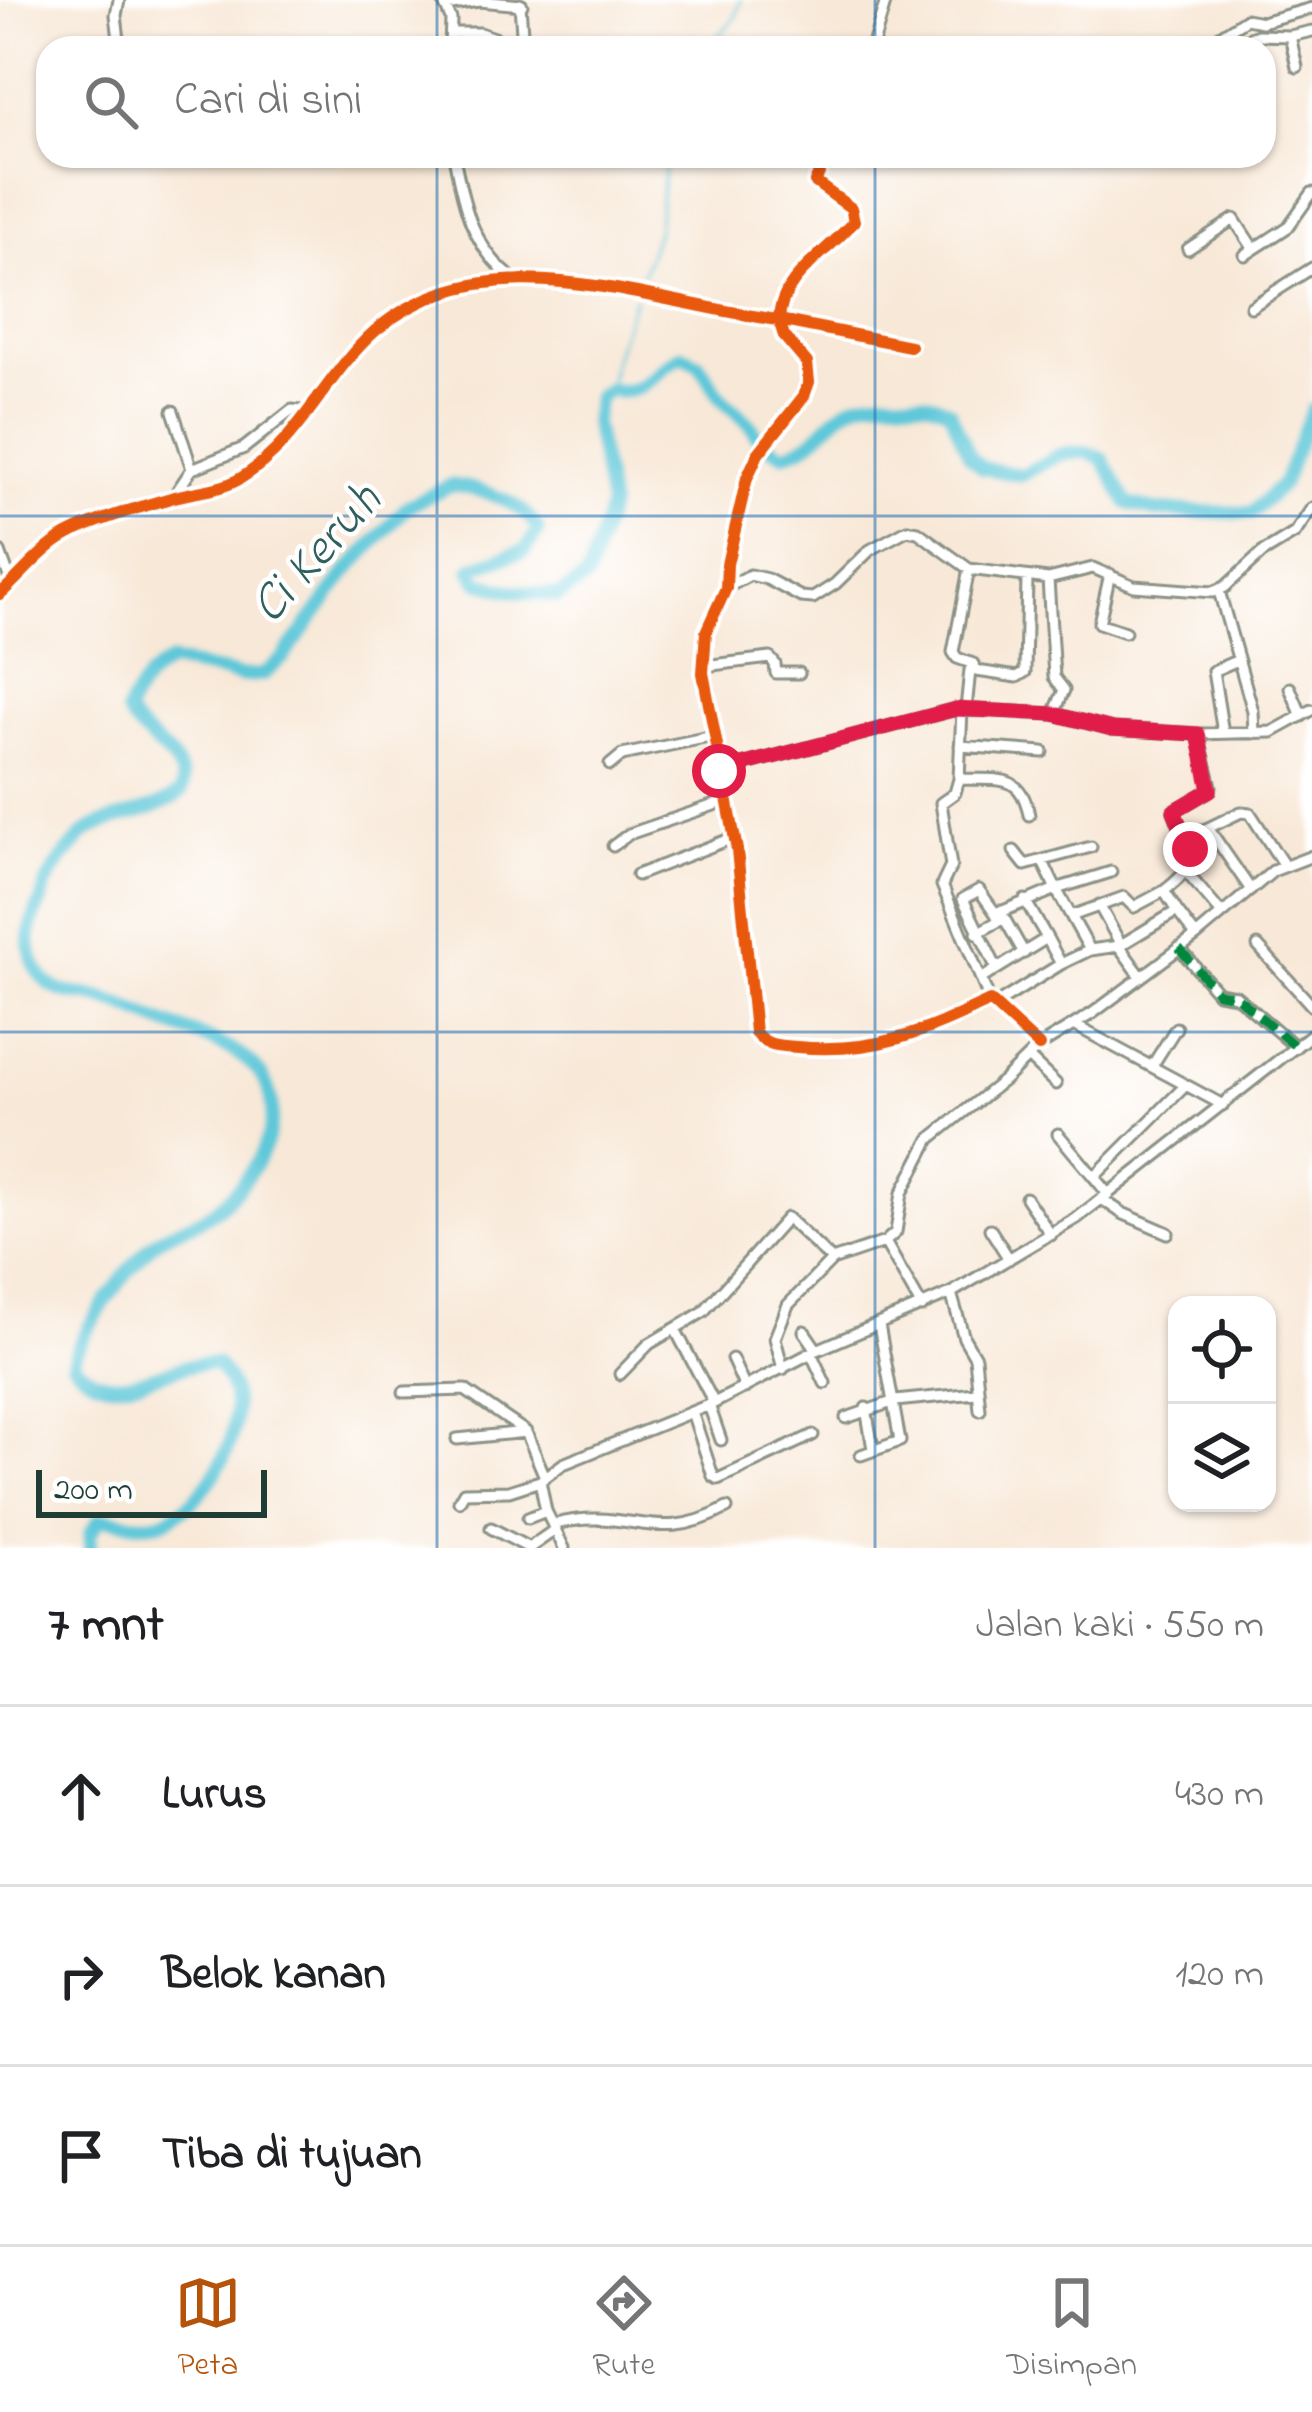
<!DOCTYPE html>
<html lang="id">
<meta charset="utf-8">
<style>
body{margin:0;font-family:"Indie Flower",sans-serif;background:#f2f2f2;color:#202124}
.controls{position:absolute;right:36px;bottom:36px;display:grid;overflow:hidden;border-radius:24px;box-shadow:0 3px 9px #0004}
.controls button{width:108px;height:108px;display:grid;place-items:center;padding:0;border:0;border-bottom:3px solid #e0e0e0;background:#fff;color:#202124;font:60px sans-serif}
.scale{position:absolute;left:36px;bottom:30px;width:231px;box-sizing:border-box;padding-left:12px;border:6px solid #1f3d34;border-top:0;font-size:33px;line-height:42px;white-space:nowrap;color:#1f3d34;-webkit-text-stroke:9px #fff;paint-order:stroke}
.stop{position:absolute;width:36px;height:36px;margin:-27px;border:9px solid #e11d48;border-radius:50%;background:#fff}
.stop.end{background:#e11d48;border-color:#fff;box-shadow:0 3px 12px #0008}
.list{margin:0;padding:0;list-style:none}
h2{display:flex;justify-content:space-between;align-items:center;height:156px;margin:0;padding:0 48px;font-size:51px}
h2 small{font-size:39px;font-weight:400;color:#757577}
.list li{display:grid;grid-template-columns:78px 1fr auto;gap:36px;align-items:center;box-sizing:border-box;height:180px;padding:0 48px;border-top:3px solid #e0e0e0}
.list b{display:block;font-size:45px;white-space:nowrap}
.list em{font-size:39px;font-style:normal;color:#757577}
.icon{flex:none;width:66px;height:66px;fill:none;stroke:currentColor;stroke-width:2;stroke-linecap:round;stroke-linejoin:round}
.map{position:relative;flex:none;width:1312px;height:1548px;overflow:hidden}
.search{position:absolute;background:#fff;box-shadow:0 3px 9px #0004;left:36px;right:36px;top:36px;height:132px;display:flex;align-items:center;gap:30px;box-sizing:border-box;padding:0 42px;border-radius:36px;color:#757577;font-size:45px}
.sheet{height:696px;background:#fff}
nav{display:flex;justify-content:space-around;align-items:center;box-sizing:border-box;height:168px;border-top:3px solid #e0e0e0;background:#fff;font-size:33px;color:#757577}
nav a{display:grid;justify-items:center;gap:6px}
nav .on{color:#b45309}
.map>svg:first-child{display:block}
.lines{fill:none;stroke-linecap:round;stroke-linejoin:round}
.stream{stroke:#5ec8d9;stroke-width:3}
.river{stroke:#5ec8d9;stroke-width:14}
.minor-casing{stroke:#8c9286;stroke-width:15}
.minor{stroke:#fff;stroke-width:9}
.quiet{stroke:#00873e;stroke-width:9;stroke-dasharray:18 9;stroke-linecap:butt}
.cycleway-casing{stroke:#fff;stroke-width:20}
.cycleway{stroke:#e8590c;stroke-width:12}
.route{stroke:#e11d48;stroke-width:15}
.grid{fill:none;stroke:#1f6fb2;stroke-width:3;stroke-opacity:0.55}
.labels{text-anchor:middle;dominant-baseline:central;stroke-width:9;stroke-linejoin:round;paint-order:stroke}
.water-label{font-size:51px;font-style:italic;fill:#2f605d;stroke:#fff}
</style>
<div class="map">
<svg width="1312" height="1548" viewBox="0 0 1312 1548">
<rect width="100%" height="100%" fill="#fff"/>
<filter id="ink" filterUnits="userSpaceOnUse"><feTurbulence type="fractalNoise" baseFrequency=".00833" numOctaves="2"/><feDisplacementMap in="SourceGraphic" scale="24" xChannelSelector="R" yChannelSelector="G"/><feConvolveMatrix kernelMatrix="1 2 1 2 8 2 1 2 1" color-interpolation-filters="sRGB"/></filter>
<filter id="wash" filterUnits="userSpaceOnUse"><feTurbulence type="fractalNoise" baseFrequency=".004" numOctaves="4" result="noise"/><feDisplacementMap in="SourceGraphic" scale="48" xChannelSelector="R" yChannelSelector="G"/><feGaussianBlur stdDeviation="2.7" result="paint"/><feColorMatrix in="noise" values="0 0 0 0 0 0 0 0 0 0 0 0 0 0 0 0 0 1.4 0 .05"/><feComposite in="paint" operator="in"/></filter>
<g filter="url(#wash)">
<rect width="100%" height="100%" fill="#f8e8d7"/>
<g class="lines">
<!-- stream -->
<path class="stream" d="M707,48L735,18L741,0
M638,288L657,231L666,156
M609,389L616,351L635,297"/>
<!-- river -->
<path class="river" d="M90,1548V1534L100,1519C122,1519 144,1529 165,1520C216,1497 263,1408 215,1364C165,1359 116,1411 73,1363C75,1338 139,1252 160,1238C173,1230 188,1226 201,1219C234,1201 270,1154 272,1116C274,1053 211,1041 164,1023C142,1014 120,1003 96,997C81,993 65,996 52,986C25,967 25,930 40,904C43,899 43,893 45,887C53,868 69,850 83,835C100,817 157,815 182,791C188,755 141,741 127,712C136,692 149,672 170,662L242,676L263,675L283,658L346,573L408,506L451,485C482,489 523,501 538,530L526,550L475,567L471,570L477,581L505,590L558,596L587,578L610,506L594,421L598,397L609,389C643,399 655,370 682,355L699,364L722,399L751,425L759,440L783,454C833,444 826,393 896,399C917,401 932,399 950,411L970,456L982,468L1022,475L1058,455L1086,452L1103,459L1127,503L1155,511L1252,513L1283,483L1312,410"/>
</g>
</g>
<g filter="url(#ink)">
<g class="lines">
<defs>
<path id="minor" d="M119,0L116,15L120,48
M443,1L451,19L450,48
M445,6L479,1L522,5
M452,33H480L512,44
M1228,45L1258,35L1290,36
M510,48L522,33L520,4
M872,48L886,0
M1201,48L1246,19L1262,22L1312,8
M1297,67L1290,36L1312,31
M454,156C463,204 472,247 512,278
M1188,249L1234,219L1253,248
M1245,255L1288,227L1312,193
M1251,307L1312,268
M910,346L779,320L784,336L807,363L809,382L804,396L758,454L747,478L727,564L726,588L706,632L703,673L737,850L755,1032C765,1046 780,1046 797,1047C874,1054 922,1033 990,1001L1039,1046
M173,411L192,469L173,497
M192,469L244,448L292,410L311,412
M0,552L8,574L17,578
M969,569L953,652L957,658L974,664L975,670
M1110,574L1099,623L1125,632
M1048,579L1054,677L1064,690L1054,714
M726,588L750,575L767,579L801,597L813,598L835,584L870,550L907,530L918,532L969,569L1048,579L1093,568L1134,586L1213,592L1225,587L1262,553L1295,533L1312,508
M1219,591L1253,711L1254,733
M0,594C20,577 38,553 60,539C83,524 143,506 171,498C195,491 220,491 241,478C301,441 324,376 375,331C489,233 650,304 779,320C780,277 829,252 854,221L851,208L815,182L827,156
M704,666L770,658L775,664L776,673H799
M1290,688L1302,716
M962,709L959,779C996,781 1021,771 1029,815
M966,709L970,670L1017,677L1025,672L1027,578
M1223,733L1213,671L1238,660
M960,746L1043,752
M610,765L622,755L714,736
M719,771L956,709L1054,714L1112,729L1198,734L1272,732L1312,710
M959,779L955,793L941,803L951,866L942,885L990,1001
M1208,828L1241,812L1250,813L1283,864
M1186,837L1208,828L1251,890
M613,846L629,834L726,801
M1014,851L1025,865L1091,847
M1187,873L1222,914
M637,875L735,837
M1025,900L1047,938
M1099,905L1121,945
M1000,911L1024,953
M1177,911L1196,936
M1071,916L1124,897L1134,907L1164,891
M977,933L999,921L996,914L1056,889L1043,862
M1119,946L1140,975
M1258,946L1312,1006
M1179,948L1218,993L1236,996L1296,1047
M1090,950L1056,889L1111,872
M997,969L1047,938L1061,964
M981,979L997,969L963,899L979,890L996,914
M1001,1001L1061,964L1090,950L1119,946L1177,911L1164,891C1206,860 1187,851 1174,811L1210,790L1211,786L1198,734
M1074,1025L1223,1105
M1028,1057L1056,1084
M1152,1066L1176,1028
M1058,1134L1094,1177
M1108,1194L1094,1177L1186,1085
M1026,1198L1051,1235
M1102,1199L1122,1213L1168,1233
M990,1229L1009,1259
M885,1242L922,1307
M951,1293L964,1338L975,1357L980,1410
M675,1329L714,1403
M804,1331L817,1350
M811,1353L825,1383
M732,1359L745,1388
M783,1369L775,1338L788,1305L832,1260L885,1242L896,1232L902,1193L930,1139L1004,1080L1039,1046L1093,1013L1196,936L1273,871L1312,856
M620,1374L649,1344L703,1312L787,1218L832,1260
M404,1392L465,1390L526,1432L545,1477
M709,1405L721,1440
M866,1408L873,1449
M692,1412L713,1476L718,1479L813,1435
M846,1418L895,1401L976,1393
M457,1439L526,1432
M861,1455L900,1441L879,1325
M540,1481L546,1511L564,1548
M459,1501L464,1492L509,1491L540,1481L563,1464L714,1403L817,1350L951,1293L1077,1218L1312,1034
M528,1518L546,1511
M555,1524C631,1505 653,1548 727,1508
M491,1528L529,1548L556,1529"/>
</defs>
<!-- minor casing -->
<use href="#minor" class="minor-casing"/>
<!-- minor -->
<use href="#minor" class="minor"/>
<!-- quiet -->
<path class="quiet" d="M1179,948L1218,993L1236,996L1296,1047"/>
<defs>
<path id="cycleway" d="M910,346L779,320L784,336L807,363L809,382L804,396L758,454L747,478L727,564L726,588L706,632L703,673L737,850L755,1032C765,1046 780,1046 797,1047C874,1054 922,1033 990,1001L1039,1046
M0,594C20,577 38,553 60,539C83,524 143,506 171,498C195,491 220,491 241,478C301,441 324,376 375,331C489,233 650,304 779,320C780,277 829,252 854,221L851,208L815,182L827,156"/>
</defs>
<!-- cycleway casing -->
<use href="#cycleway" class="cycleway-casing"/>
<!-- cycleway -->
<use href="#cycleway" class="cycleway"/>
</g>
</g>
<g class="lines" filter="url(#ink)">
<!-- route -->
<path class="route" d="M719,771L956,709L1054,714L1112,729L1198,734L1210,790L1174,811L1190,849"/>
</g>
<!-- grid -->
<path class="grid" d="M437,0V48M875,0V48M437,156V1548M875,156V1548M0,516H1312M0,1032H1312"/>
<g class="labels">
<!-- water labels -->
<g class="water-label">
<text transform="translate(318 555) rotate(-48)">Ci Keruh</text>
</g>
</g>
</svg>
<div class="controls">
<button><svg class="icon" aria-label="locate" viewBox="0 0 24 24"><circle cx="12" cy="12" r="6"/><path d="M12 2v4M12 18v4M2 12h4M18 12h4"/></svg></button>
<button><svg class="icon" aria-label="layers" viewBox="0 0 24 24"><path d="M12 4l9 5-9 5-9-5zM3 14l9 5 9-5"/></svg></button>
</div>
<div class="scale">200 m</div>
<div class="stop" style="left:719px;top:771px"></div>
<div class="stop end" style="left:1190px;top:849px"></div>
<div class="search"><svg class="icon" aria-label="search" viewBox="0 0 24 24"><circle cx="10" cy="10" r="6"/><path d="M15 15l6 6"/></svg>Cari di sini</div>
</div>
<section class="sheet">
<h2>7 mnt<small>Jalan kaki · 550 m</small></h2>
<ul class="list">
<li><svg class="icon" aria-label="ahead" viewBox="0 0 24 24"><path d="M12 20V5M6 11l6-6 6 6"/></svg><div><b>Lurus</b></div><em>430 m</em></li>
<li><svg class="icon" aria-label="right" viewBox="0 0 24 24"><path d="M7 20v-9h11M14 6l5 5-5 5"/></svg><div><b>Belok kanan</b></div><em>120 m</em></li>
<li><svg class="icon" aria-label="arrive" viewBox="0 0 24 24"><path d="M6 21V4h12l-3 4 3 4H6"/></svg><div><b>Tiba di tujuan</b></div></li>
</ul>
</section>
<nav>
<a class="on"><svg class="icon" aria-label="map" viewBox="0 0 24 24"><path d="M3 6l6-2 6 2 6-2v14l-6 2-6-2-6 2zM9 4v14M15 6v14"/></svg>Peta</a>
<a><svg class="icon" aria-label="directions" viewBox="0 0 24 24"><path d="M12 3l9 9-9 9-9-9zM9 14v-3h6M13 9l2 2-2 2"/></svg>Rute</a>
<a><svg class="icon" aria-label="saved" viewBox="0 0 24 24"><path d="M7 4h10v16l-5-4-5 4z"/></svg>Disimpan</a>
</nav>
